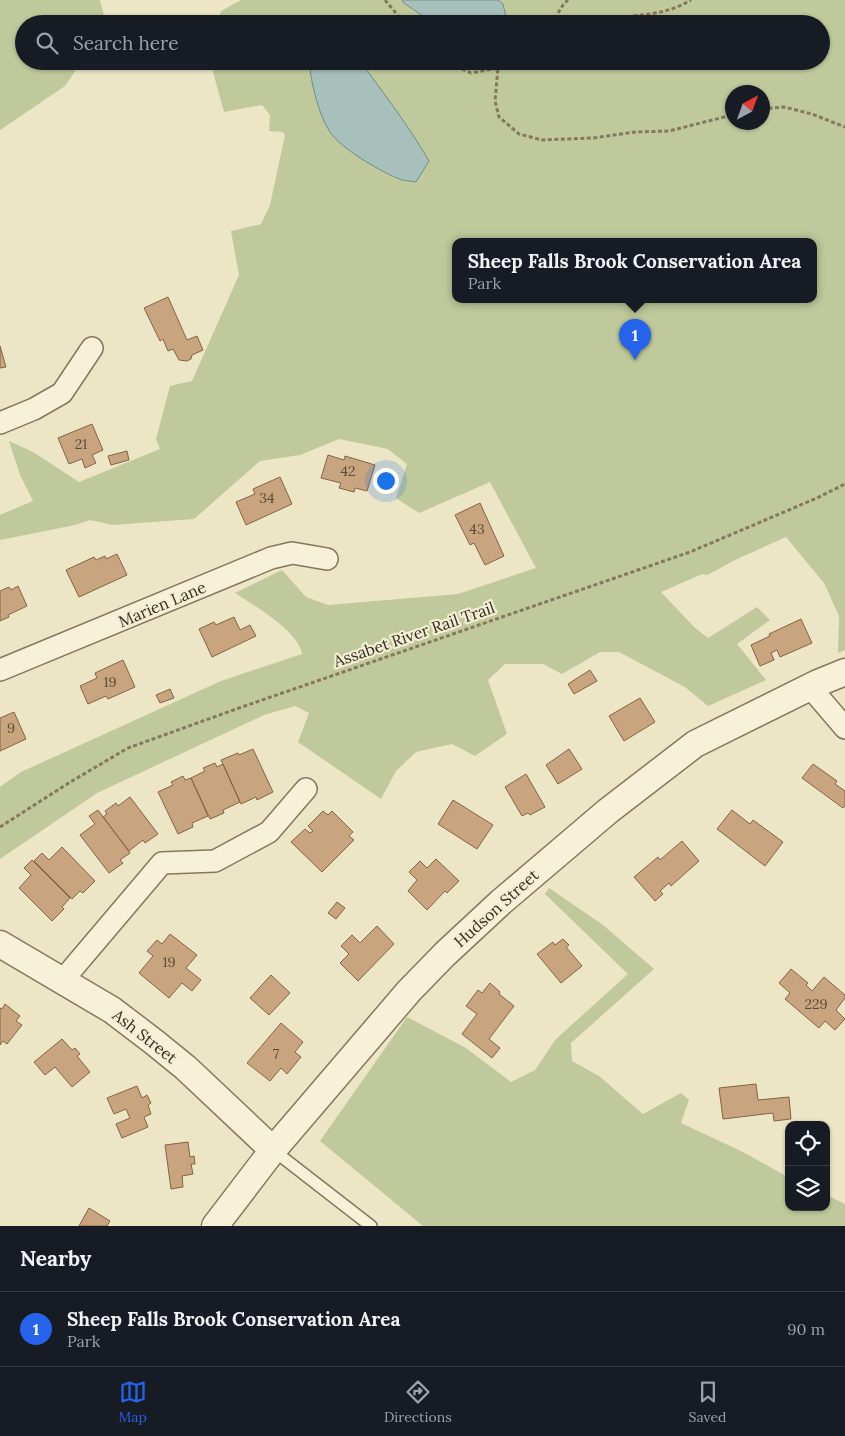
<!DOCTYPE html>
<style>
body{margin:0;font-family:Lora,serif;background:#242831;color:#f1f3f6}
.controls{position:absolute;right:15px;bottom:15px;display:grid;overflow:hidden;border-radius:10px;box-shadow:0 1px 4px #0004}
.controls button{width:45px;height:45px;display:grid;place-items:center;padding:0;border:0;border-bottom:1px solid #363941;background:#171b24;color:#f1f3f6;font:25px sans-serif}
.compass{position:absolute;left:725px;top:85px;width:45px;height:45px;border-radius:50%;background:#171b24;box-shadow:0 1px 4px #0004;rotate:41deg}
.you{position:absolute;left:385px;top:480px;width:18px;height:18px;margin:-12px;border:4px solid #fff;border-radius:50%;background:#1a73e8;box-shadow:0 0 0 8px #1a73e833}
.badge{display:grid;place-items:center;width:32px;height:32px;border-radius:50%;background:#2563eb;color:#fff;font-size:16px;font-weight:700}
.pin{position:absolute;translate:-50% -41px;filter:drop-shadow(0 1px 2px #0008)}
.pin::after{content:'';position:absolute;top:26px;width:18px;height:15px;background:inherit;clip-path:polygon(0 0,100% 0,50% 100%)}
.popup{position:absolute;left:452px;top:238px;width:365px;height:65px;box-sizing:border-box;display:grid;place-content:center;border-radius:10px;background:#171b24;filter:drop-shadow(0 1px 4px #0005);font-size:16px;white-space:nowrap;color:#9ea1a6}
.popup b{font-size:19px;color:#f1f3f6}
.popup::after{content:'';position:absolute;left:50%;top:100%;margin-left:-10px;border:10px solid transparent;border-top-color:#171b24}
.list{margin:0;padding:0;list-style:none}
h2{display:flex;justify-content:space-between;align-items:center;height:65px;margin:0;padding:0 20px;font-size:21px}
h2 small{font-size:16px;font-weight:400;color:#9ea1a6}
.list li{display:grid;grid-template-columns:32px 1fr auto;gap:15px;align-items:center;box-sizing:border-box;height:75px;padding:0 20px;border-top:1px solid #363941}
.list b{display:block;font-size:19px;white-space:nowrap}
.list p{margin:0;font-size:16px;white-space:nowrap;color:#9ea1a6}
.list em{font-size:16px;font-style:normal;color:#9ea1a6}
.icon{flex:none;width:28px;height:28px;fill:none;stroke:currentColor;stroke-width:2;stroke-linecap:round;stroke-linejoin:round}
.map{position:relative;flex:none;width:845px;height:1226px;overflow:hidden}
.search{position:absolute;background:#171b24;box-shadow:0 1px 4px #0004;left:15px;right:15px;top:15px;height:55px;display:flex;align-items:center;gap:12px;box-sizing:border-box;padding:0 18px;border-radius:28px;color:#9ea1a6;font-size:19px}
.sheet{height:140px;background:#171b24}
nav{display:flex;justify-content:space-around;align-items:center;box-sizing:border-box;height:70px;border-top:1px solid #363941;background:#171b24;font-size:14px;color:#9ea1a6}
nav a{display:grid;justify-items:center;gap:2px}
nav .on{color:#2563eb}
.map>svg:first-child{display:block}
.green{fill:#bfc99b;fill-rule:evenodd}
.water{fill:#a7c0bb;stroke:#6e8e89}
.building{fill:#c8a57e;stroke:#846444}
.lines{fill:none;stroke-linecap:round;stroke-linejoin:round}
.service-casing{stroke:#86775d;stroke-width:14}
.minor-casing{stroke:#86775d;stroke-width:24}
.tertiary-casing{stroke:#86775d;stroke-width:29}
.path{stroke:#86775d;stroke-width:3;stroke-dasharray:4 2.5;stroke-linecap:butt}
.service{stroke:#f7f1d9;stroke-width:11}
.minor{stroke:#f7f1d9;stroke-width:21}
.tertiary{stroke:#f7f1d9;stroke-width:26}
.labels{text-anchor:middle;dominant-baseline:central;stroke-width:4.5;stroke-linejoin:round;paint-order:stroke}
.number-label{font-size:14px;fill:#5b4c38}
.street-label{font-size:16px;fill:#372e20;stroke:#f4eed5}
</style>
<div class="map">
<svg width="845" height="1226" viewBox="0 0 845 1226">
<rect width="100%" height="100%" fill="#ece5c6"/>
<!-- green -->
<path class="green" d="M0,0H100L106,24H24V61H82L65,86L0,130Z
M241,0H845V650L838,653L839,616L824,583L786,537L737,559L707,575L702,574L661,592L694,627L708,638L757,607L770,620L737,644L766,680L708,706L685,687L619,652H600L562,674L543,664H505L488,680L507,734L475,756L452,744L416,752L396,771L381,799L298,742L309,713L295,706L264,715L97,793L0,859V787L21,772L221,681L302,654C299,631 253,605 235,593L282,570L306,597L328,605L458,594L536,568L490,482L419,513L396,498L407,464L388,449L339,439L300,455L260,461L194,519L113,525L90,520L75,525L0,540V515L33,501L20,475L9,441L33,452L79,482L160,449L156,439L170,386L192,381L239,275L231,231L261,224L270,205L285,135L283,132L269,131L270,115L262,105L224,112L210,61H821V24H217L221,11ZM732,92H762V122H732ZM456,241H814V299H456Z
M549,888L603,925L654,969L571,1043L572,1061L599,1076L643,1114L681,1093L689,1100L681,1123L743,1152L786,1176L789,1173V1207H826V1190L829,1196L845,1204V1226H423L320,1141L407,1017L466,1048L511,1082L535,1070L556,1039L628,974L545,894Z"/>
<!-- water -->
<path class="water" d="M402,0H498L503,4L507,21L504,24H434L404,3Z
M309,61H360C384,94 409,126 429,161L416,182C410,181 403,181 397,178C380,171 340,148 330,132C318,114 311,82 309,61Z"/>
<!-- building -->
<path class="building" d="M168,297L187,340L197,336L203,350L192,355L191,359L187,361L179,360L173,349L168,351L163,339L160,341L144,308Z
M0,346L6,367L0,368Z
M92,424L103,450L92,455L96,463L85,468L82,459L69,464L58,438Z
M127,451L129,460L111,465L108,456Z
M328,455L344,460L345,456L375,465L367,491L355,488L354,492L339,488L341,483L321,478Z
M280,477L292,504L246,525L236,502L255,494L253,489Z
M480,503L504,556L485,565L474,543L470,545L455,515Z
M117,554L127,575L79,597L66,570L94,557L96,560L105,556L106,559Z
M18,586L27,606L8,615L9,617L0,621V591L9,587L11,590Z
M234,617L240,630L250,625L256,636L212,657L199,629L214,622L216,625Z
M801,619L812,643L780,657L777,650L771,653L774,660L760,666L751,645L770,636L769,634Z
M123,660L135,687L108,699L106,696L88,704L80,686L97,678L95,673Z
M590,670L597,681L574,694L568,684Z
M170,689L174,698L160,703L156,695Z
M640,698L655,722L624,741L609,716Z
M14,712L26,739L0,751V718Z
M253,749L273,792L257,800L256,797L241,804L221,760L238,753L239,755Z
M569,749L582,769L558,784L546,765Z
M215,763L217,767L223,764L240,802L223,810L224,813L210,819L191,778L205,771L203,768Z
M813,764L837,781L835,784L845,791V806L843,808L802,778Z
M526,774L545,807L530,815L528,813L522,816L505,787Z
M183,776L185,780L191,778L208,816L192,823L193,827L178,834L158,792L173,785L171,782Z
M130,797L158,834L145,843L143,840L129,851L103,817L107,814L105,811L116,803L118,806Z
M453,800L493,825L477,849L438,824Z
M98,810L130,853L120,860L123,863L109,873L80,835L95,824L89,816Z
M732,810L750,824L753,820L783,842L765,866L717,829Z
M323,811L328,815L332,811L353,832L349,836L354,840L322,872L291,842L305,829L310,833L313,831L308,826Z
M682,841L699,861L671,886L669,883L660,891L663,894L655,901L634,877L658,857L660,860Z
M62,847L95,881L83,893L80,891L72,899L34,861L42,853L49,860Z
M436,859L459,881L447,893L445,891L427,910L408,891L417,880L409,872L420,861L427,868Z
M32,860L70,898L62,907L64,909L52,921L19,888L31,875L24,868Z
M337,902L345,908L336,919L328,913Z
M377,926L394,944L358,981L340,963L349,954L341,946L352,935L360,943Z
M170,934L197,955L186,968L201,980L192,991L182,983L169,998L139,973L153,956L147,951L157,940L162,944Z
M563,939L569,945L566,947L582,966L561,983L537,954L553,942L555,945Z
M791,969L808,983L806,985L812,991L824,977L845,995V998L836,1010L845,1019L835,1030L825,1021L819,1028L785,999L790,993L779,983Z
M271,975L290,993L269,1015L250,998Z
M490,983L500,992L499,994L514,1006L489,1039L500,1048L492,1058L462,1034L477,1014L466,1006L478,990L482,993Z
M5,1004L20,1016L16,1021L22,1025L7,1044L3,1041L0,1045V1008L2,1009Z
M281,1023L303,1042L295,1052L301,1057L287,1074L281,1068L270,1081L247,1063Z
M62,1039L72,1050L75,1048L80,1054L77,1056L90,1072L72,1087L55,1067L45,1075L34,1062Z
M756,1084L758,1100L789,1097L791,1119L774,1121L773,1113L723,1119L719,1088Z
M137,1086L142,1098L147,1095L151,1103L148,1105L151,1114L144,1117L148,1127L122,1138L116,1124L130,1118L126,1109L114,1114L107,1098Z
M188,1142L190,1157L194,1156L195,1164H191L193,1174L182,1176L183,1187L171,1189L165,1145Z
M89,1208L110,1221L107,1226H79Z"/>
<g class="lines">
<defs>
<path id="service" d="M273,1150L371,1226"/>
<path id="minor" d="M0,423L34,409L62,393L92,348
M0,670L271,558L292,553L327,559
M810,687L845,728
M62,981L162,863L215,861L269,832L306,789"/>
<path id="tertiary" d="M0,944L112,1010L154,1042L186,1068L273,1150
M215,1226L273,1150L409,991L445,954L501,902L608,811L695,744L818,683L845,672"/>
</defs>
<!-- service casing -->
<use href="#service" class="service-casing"/>
<!-- minor casing -->
<use href="#minor" class="minor-casing"/>
<!-- tertiary casing -->
<use href="#tertiary" class="tertiary-casing"/>
<!-- path -->
<path class="path" d="M385,0L405,24
M551,24L563,5L568,0
M624,24L631,16C653,14 671,12 691,0
M444,61L471,73L498,68L495,101L499,117L519,134L542,140L593,138L635,132L669,131L732,115
M498,68L512,61
M762,109L784,107L812,114L845,127
M0,827L72,781L128,748L239,708L690,552L817,498L845,484"/>
<!-- service -->
<use href="#service" class="service"/>
<!-- minor -->
<use href="#minor" class="minor"/>
<!-- tertiary -->
<use href="#tertiary" class="tertiary"/>
</g>
<g class="labels">
<!-- number labels -->
<g class="number-label">
<text x="81" y="444">21</text>
<text x="348" y="471">42</text>
<text x="267" y="498">34</text>
<text x="477" y="529">43</text>
<text x="110" y="682">19</text>
<text x="11" y="728">9</text>
<text x="169" y="962">19</text>
<text x="816" y="1004">229</text>
<text x="276" y="1054">7</text>
</g>
<!-- street labels -->
<g class="street-label">
<text transform="translate(162 604) rotate(-23)">Marien Lane</text>
<text transform="translate(414 634) rotate(-19)">Assabet River Rail Trail</text>
<text transform="translate(496 908) rotate(-42)">Hudson Street</text>
<text transform="translate(145 1036) rotate(38)">Ash Street</text>
</g>
</g>
</svg>
<div class="controls">
<button><svg class="icon" aria-label="locate" viewBox="0 0 24 24"><circle cx="12" cy="12" r="6"/><path d="M12 2v4M12 18v4M2 12h4M18 12h4"/></svg></button>
<button><svg class="icon" aria-label="layers" viewBox="0 0 24 24"><path d="M12 4l9 5-9 5-9-5zM3 14l9 5 9-5"/></svg></button>
</div>
<svg class="compass" viewBox="-18 -18 36 36"><path d="M0-13l5 13h-10z" fill="#e53935"/><path d="M0 13l5-13h-10z" fill="#9ea1a6"/></svg>
<div class="you"></div>
<div class="pin badge" style="left:635px;top:360px">1</div>
<div class="popup"><b>Sheep Falls Brook Conservation Area</b>Park</div>
<div class="search"><svg class="icon" aria-label="search" viewBox="0 0 24 24"><circle cx="10" cy="10" r="6"/><path d="M15 15l6 6"/></svg>Search here</div>
</div>
<section class="sheet">
<h2>Nearby<small></small></h2>
<ul class="list">
<li><span class="badge">1</span><div><b>Sheep Falls Brook Conservation Area</b><p>Park</p></div><em>90 m</em></li>
</ul>
</section>
<nav>
<a class="on"><svg class="icon" aria-label="map" viewBox="0 0 24 24"><path d="M3 6l6-2 6 2 6-2v14l-6 2-6-2-6 2zM9 4v14M15 6v14"/></svg>Map</a>
<a><svg class="icon" aria-label="directions" viewBox="0 0 24 24"><path d="M12 3l9 9-9 9-9-9zM9 14v-3h6M13 9l2 2-2 2"/></svg>Directions</a>
<a><svg class="icon" aria-label="saved" viewBox="0 0 24 24"><path d="M7 4h10v16l-5-4-5 4z"/></svg>Saved</a>
</nav>
